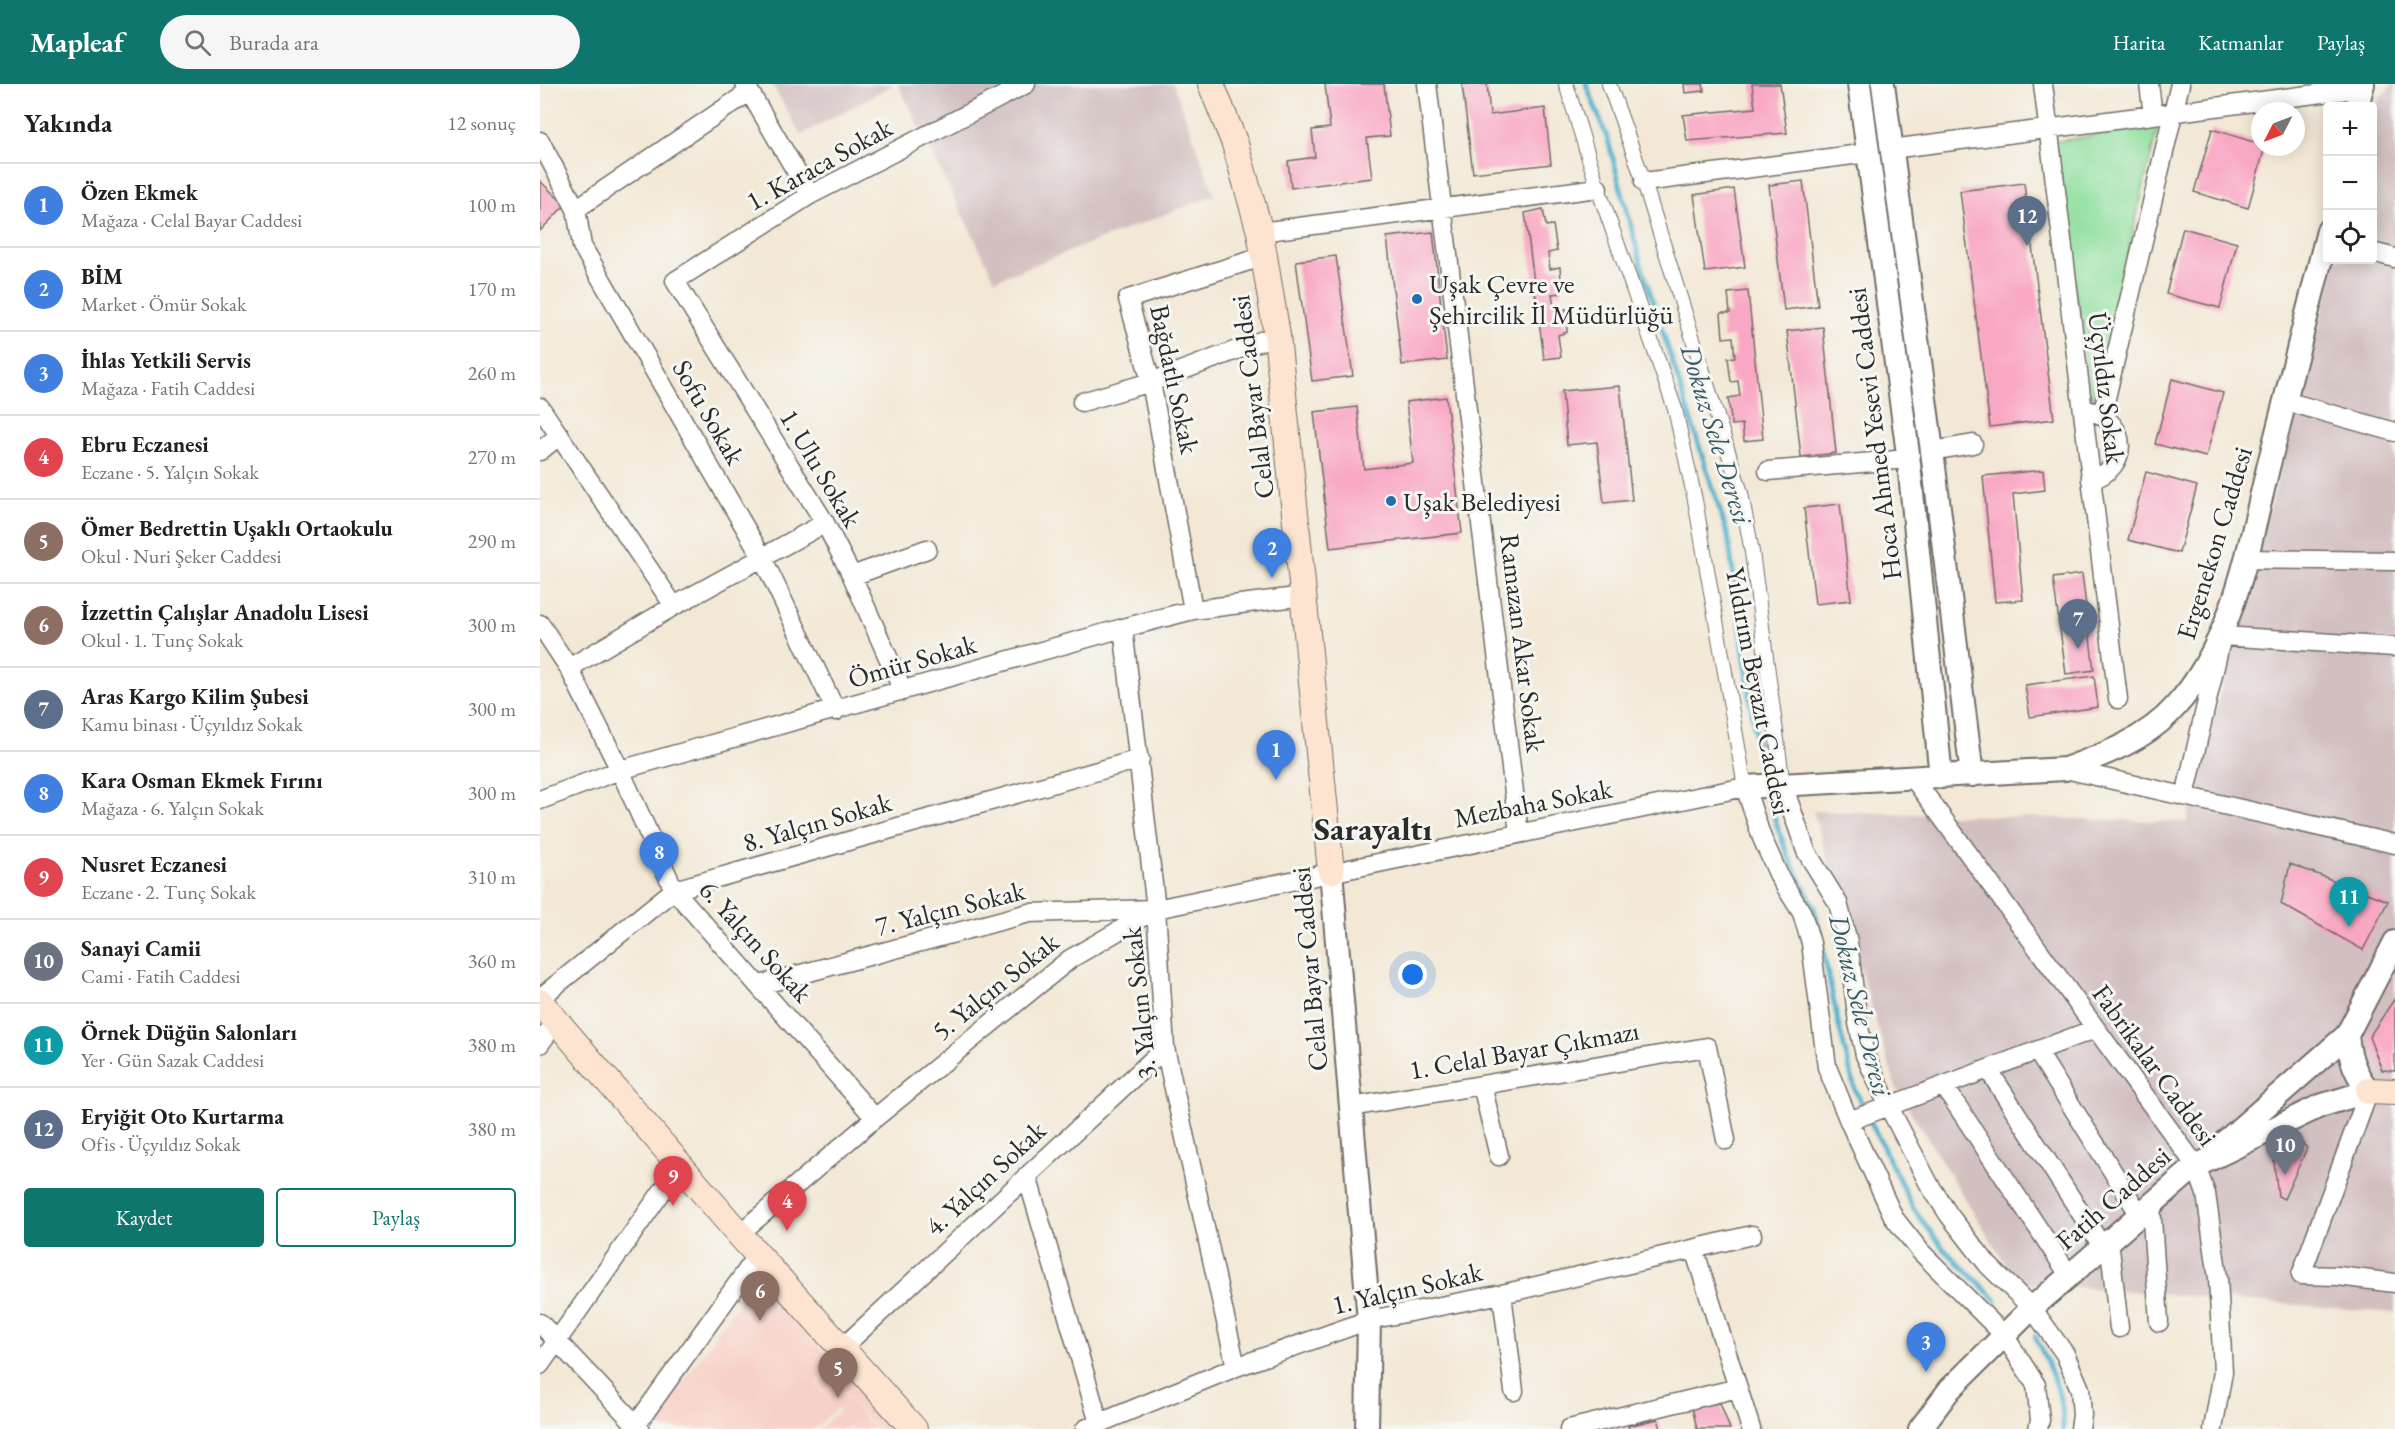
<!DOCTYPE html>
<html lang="tr">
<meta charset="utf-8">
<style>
body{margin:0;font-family:"EB Garamond",serif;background:#f6f6f6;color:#202124}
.controls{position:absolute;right:18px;top:18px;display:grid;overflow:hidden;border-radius:6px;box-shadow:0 3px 15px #0003}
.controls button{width:54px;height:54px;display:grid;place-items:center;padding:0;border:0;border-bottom:2px solid #e0e0e0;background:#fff;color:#202124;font:30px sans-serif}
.compass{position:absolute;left:1711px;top:18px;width:54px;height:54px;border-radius:50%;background:#fff;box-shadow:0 3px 15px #0003;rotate:228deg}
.you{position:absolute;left:873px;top:891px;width:21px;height:21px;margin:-15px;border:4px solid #fff;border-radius:50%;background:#1a73e8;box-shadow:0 0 0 9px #1a73e833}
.badge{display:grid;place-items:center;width:39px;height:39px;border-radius:50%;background:#0f766e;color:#fff;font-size:20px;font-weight:700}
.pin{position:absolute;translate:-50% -50px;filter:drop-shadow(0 2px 3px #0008)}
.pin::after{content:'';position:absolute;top:32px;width:21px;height:18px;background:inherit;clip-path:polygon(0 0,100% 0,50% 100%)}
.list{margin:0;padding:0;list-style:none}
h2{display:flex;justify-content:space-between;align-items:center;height:78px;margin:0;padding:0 24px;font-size:26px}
h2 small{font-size:20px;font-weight:400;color:#757577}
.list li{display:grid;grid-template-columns:39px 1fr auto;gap:18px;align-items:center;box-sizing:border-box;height:84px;padding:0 24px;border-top:2px solid #e0e0e0}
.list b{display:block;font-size:22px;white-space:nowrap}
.list p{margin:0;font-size:20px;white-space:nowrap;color:#757577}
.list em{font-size:20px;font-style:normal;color:#757577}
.actions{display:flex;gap:12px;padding:18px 24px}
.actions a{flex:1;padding:14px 0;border:2px solid #0f766e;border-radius:6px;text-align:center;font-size:21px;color:#0f766e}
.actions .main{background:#0f766e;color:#fff}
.icon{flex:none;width:33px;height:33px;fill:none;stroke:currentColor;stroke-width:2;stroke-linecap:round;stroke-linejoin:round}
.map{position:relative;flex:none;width:1855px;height:1345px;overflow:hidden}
header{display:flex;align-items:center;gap:36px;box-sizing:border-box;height:84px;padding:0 30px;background:#0f766e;color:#fff}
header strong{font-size:28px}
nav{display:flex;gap:33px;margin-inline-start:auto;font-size:21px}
.search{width:420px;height:54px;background:#f6f6f6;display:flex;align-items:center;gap:15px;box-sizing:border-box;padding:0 21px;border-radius:33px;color:#757577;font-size:22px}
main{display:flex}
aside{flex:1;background:#fff}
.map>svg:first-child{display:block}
.built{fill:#f7d1c8}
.industrial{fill:#d2bfc0}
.green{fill:#8fdf9e;stroke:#5d8564;stroke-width:1.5}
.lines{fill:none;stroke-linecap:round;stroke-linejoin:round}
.stream{stroke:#4fb2ce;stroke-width:5}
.building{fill:#f9a8c4}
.pedestrian-casing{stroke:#716d67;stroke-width:16}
.minor-casing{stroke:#716d67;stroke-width:21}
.tertiary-casing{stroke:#716d67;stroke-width:26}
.secondary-casing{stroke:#716d67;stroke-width:28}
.pedestrian{stroke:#fff;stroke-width:14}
.minor{stroke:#fff;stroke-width:18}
.tertiary{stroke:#fff;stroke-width:22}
.secondary{stroke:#fde4d0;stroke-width:26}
.poi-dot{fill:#1f6fb2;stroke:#f6f6f2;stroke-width:2}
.labels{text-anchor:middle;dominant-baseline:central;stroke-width:6;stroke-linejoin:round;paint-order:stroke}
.street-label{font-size:27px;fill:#2b2b2b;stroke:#f6f6f2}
.poi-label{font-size:27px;fill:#2b2b2b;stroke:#f6f6f2;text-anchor:start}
.water-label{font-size:28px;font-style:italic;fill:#385a64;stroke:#f6f6f2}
.district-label{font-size:33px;font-weight:bold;fill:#2b2b2b;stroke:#f6f6f2}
</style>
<header>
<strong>Mapleaf</strong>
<div class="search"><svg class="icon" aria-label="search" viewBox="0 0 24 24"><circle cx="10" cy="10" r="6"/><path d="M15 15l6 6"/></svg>Burada ara</div>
<nav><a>Harita</a><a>Katmanlar</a><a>Paylaş</a></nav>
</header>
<main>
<aside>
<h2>Yakında<small>12 sonuç</small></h2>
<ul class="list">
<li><span class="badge" style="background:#3f7fe0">1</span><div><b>Özen Ekmek</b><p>Mağaza · Celal Bayar Caddesi</p></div><em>100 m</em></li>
<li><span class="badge" style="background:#3f7fe0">2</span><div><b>BİM</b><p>Market · Ömür Sokak</p></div><em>170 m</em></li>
<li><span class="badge" style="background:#3f7fe0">3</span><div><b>İhlas Yetkili Servis</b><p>Mağaza · Fatih Caddesi</p></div><em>260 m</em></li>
<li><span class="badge" style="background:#e0444e">4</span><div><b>Ebru Eczanesi</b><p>Eczane · 5. Yalçın Sokak</p></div><em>270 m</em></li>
<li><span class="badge" style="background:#8d6e63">5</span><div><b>Ömer Bedrettin Uşaklı Ortaokulu</b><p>Okul · Nuri Şeker Caddesi</p></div><em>290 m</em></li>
<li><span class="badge" style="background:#8d6e63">6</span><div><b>İzzettin Çalışlar Anadolu Lisesi</b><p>Okul · 1. Tunç Sokak</p></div><em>300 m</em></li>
<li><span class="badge" style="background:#5c6f8a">7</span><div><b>Aras Kargo Kilim Şubesi</b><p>Kamu binası · Üçyıldız Sokak</p></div><em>300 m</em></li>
<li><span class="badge" style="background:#3f7fe0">8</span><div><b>Kara Osman Ekmek Fırını</b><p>Mağaza · 6. Yalçın Sokak</p></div><em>300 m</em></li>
<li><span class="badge" style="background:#e0444e">9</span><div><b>Nusret Eczanesi</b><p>Eczane · 2. Tunç Sokak</p></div><em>310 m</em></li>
<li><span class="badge" style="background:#6b7280">10</span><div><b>Sanayi Camii</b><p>Cami · Fatih Caddesi</p></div><em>360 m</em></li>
<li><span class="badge" style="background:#0f9aa8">11</span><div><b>Örnek Düğün Salonları</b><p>Yer · Gün Sazak Caddesi</p></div><em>380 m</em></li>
<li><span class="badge" style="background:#5c6f8a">12</span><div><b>Eryiğit Oto Kurtarma</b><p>Ofis · Üçyıldız Sokak</p></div><em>380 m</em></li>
</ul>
<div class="actions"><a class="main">Kaydet</a><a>Paylaş</a></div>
</aside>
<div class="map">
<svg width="1855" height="1345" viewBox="0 0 1855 1345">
<rect width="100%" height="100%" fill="#f6f6f2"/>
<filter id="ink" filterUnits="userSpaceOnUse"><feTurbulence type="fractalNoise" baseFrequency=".0167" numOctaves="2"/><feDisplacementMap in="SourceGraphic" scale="12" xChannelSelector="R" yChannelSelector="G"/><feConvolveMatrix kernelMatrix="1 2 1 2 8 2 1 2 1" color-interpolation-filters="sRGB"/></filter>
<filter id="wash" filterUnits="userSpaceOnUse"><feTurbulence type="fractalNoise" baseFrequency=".008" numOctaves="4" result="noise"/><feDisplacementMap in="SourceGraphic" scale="24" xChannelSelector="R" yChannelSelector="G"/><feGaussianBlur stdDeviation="1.35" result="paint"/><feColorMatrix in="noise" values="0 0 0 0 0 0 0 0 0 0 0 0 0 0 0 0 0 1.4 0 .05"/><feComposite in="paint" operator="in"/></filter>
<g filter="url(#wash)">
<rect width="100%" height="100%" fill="#f3e8d6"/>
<!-- built -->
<path class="built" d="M214,1197L293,1277L276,1300L292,1319L278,1300L299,1279L358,1345H337L290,1292L334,1345H280L299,1327L297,1324L274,1345H123L115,1338Z"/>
<!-- industrial -->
<path class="industrial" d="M232,0H354L261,51Z
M358,0H633L675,111L455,196Z
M1853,0H1855V1229L1477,1198L1356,1004L1273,727L1646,738L1796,176H1832L1833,39L1839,14Z"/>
<!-- green -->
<path class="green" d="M1618,42L1552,320L1513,58Z"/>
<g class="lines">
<!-- stream -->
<path class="stream" d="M1046,0L1068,56L1101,180L1188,452L1220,686
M1226,711L1248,772L1274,823L1299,942L1315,1006L1374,1126L1404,1165L1456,1216
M1495,1252C1508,1281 1525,1312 1523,1345"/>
</g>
<g id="blocks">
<!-- building -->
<path class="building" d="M785,0H844L850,52L827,54L832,94L751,104L748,77L775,73L772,46L790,44Z
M922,0H947L950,31L1005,24L1011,80L933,89Z
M1144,0H1163L1164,7L1145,9Z
M1212,0H1240L1247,49L1147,57L1143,31L1215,24Z
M1672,45L1720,60V63H1725L1708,124L1654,108Z
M0,97L25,121L0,147Z
M1263,97L1278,222L1244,226L1229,101Z
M1484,99L1514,335L1450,343L1420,107Z
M1194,105L1205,183L1165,188L1154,111Z
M1003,125L1006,142L1013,141L1017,167L1008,169L1010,185L1020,183L1022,209L1012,210L1015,230L1026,225L1027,248L1018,251L1021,273L1004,275L985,129Z
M1643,144L1697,159L1680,224L1626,210Z
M893,148L907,276L862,281L847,153Z
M796,172L813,292L772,297L756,177Z
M1208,207L1223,355L1204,357L1202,340L1192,341L1188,314L1200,312L1198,297L1191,298L1188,274L1195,273L1193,253L1183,254L1181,229H1190L1188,209Z
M1283,243L1296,369L1261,373L1247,247Z
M1632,295L1683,309L1666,373L1615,360Z
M1080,302L1092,416L1064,419L1057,358L1027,361L1022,307Z
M906,313L922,449L790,464L774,328L817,323L824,385L873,379L866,318Z
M1503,386L1505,406L1473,410L1483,516L1455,518L1443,392Z
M1606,388L1657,402L1639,469L1588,456Z
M1300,420L1311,516L1275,520L1264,424Z
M1542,490L1554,586L1526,590L1513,494Z
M1554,592L1558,623L1490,633L1485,601Z
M1750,780L1848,817L1823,866L1741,820Z
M1855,914V987L1842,986L1829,953Z
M1757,1054L1767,1064L1744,1115L1738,1112L1733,1070Z
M1180,1319L1190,1345H1157L1152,1323Z
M1118,1335L1121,1345H1089L1088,1342Z"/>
</g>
</g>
<g filter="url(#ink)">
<use href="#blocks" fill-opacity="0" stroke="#716d67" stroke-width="1.5"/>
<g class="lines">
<defs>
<path id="pedestrian" d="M1026,0L1058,104L1135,325L1155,416L1205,703
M1069,0L1104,98L1201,409L1212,468L1243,701"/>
<path id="minor" d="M205,0L270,111
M887,0L979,749
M1503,0L1578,615
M1609,0L1613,31
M0,57L36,125L42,162L222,473L296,627
M1351,65L1822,4L1825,0
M1104,98L1328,69
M36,125L209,8
M720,148L1058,104
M1832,168L1855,174
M1745,317L1855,348
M542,318L611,298L737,251
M0,323L134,522
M1551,327C1589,339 1590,384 1551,396
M1562,331L1640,0
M0,367L20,351
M1392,367L1433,360
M1228,387L1368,375
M1705,475L1855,477
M312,492L387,465
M653,526L611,298L588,215L725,172
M0,540L29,584L80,686L134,806L335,1034
M583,544L616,825L625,964L696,1283
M29,584L134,522L285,439
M363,607L312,492L285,439L135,197L270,111L486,0
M1525,685L1855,760
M1374,695L1656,1082L1666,1110L1678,1194L1683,1288L1673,1345
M1243,701L1266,767L1298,819L1308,858L1318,939L1325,971L1349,1023L1389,1100L1409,1131L1448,1181L1492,1224L1525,1270L1540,1305L1542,1331L1540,1345
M1645,712L1682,552L1855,563
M0,716L80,686L583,544L653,526L764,512
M220,901L489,829L614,825
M0,914L134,806L600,675
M0,960L16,937
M1497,967L1600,1131
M1448,985L1562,1162
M942,1001L959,1072
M1404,1002L1529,1191
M1829,1007L1761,1191L1798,1192L1855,1199
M811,1023L1167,963L1186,1056
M1309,1037L1555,945
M487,1092L559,1339
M1611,1121L1619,1238
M199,1150L335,1034L530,875L616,825L1205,703L1222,754L1240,794L1262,829L1271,859L1287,983L1309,1037L1354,1134L1381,1168L1464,1251L1496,1301L1500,1336L1498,1345
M1569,1156L1579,1244
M1154,1165L1211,1345
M962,1210L974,1307
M0,1239L100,1345
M302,1264L625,964
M0,1281L140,1082
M93,1345L218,1171
M545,1345L696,1283L829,1236L962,1210L1212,1151
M1029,1345L1198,1304"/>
<path id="tertiary" d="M1319,0L1368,370L1401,693
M1343,0L1392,367L1432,691
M1817,22L1823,0
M1205,703L1525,685C1564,671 1607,655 1635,623C1695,558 1709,459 1730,376C1749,299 1769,223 1788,147
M791,787L829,1236L827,1345
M1679,1063L1807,951L1855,858
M1380,1345L1410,1305L1492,1224L1656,1082L1780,1022L1829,1007C1815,990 1809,973 1807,951"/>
<path id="secondary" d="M671,0L695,60L720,148L737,251L791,787
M0,918L199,1150L374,1345
M1829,1007L1855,1008"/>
</defs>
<!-- pedestrian casing -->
<use href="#pedestrian" class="pedestrian-casing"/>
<!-- minor casing -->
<use href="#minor" class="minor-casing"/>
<!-- tertiary casing -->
<use href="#tertiary" class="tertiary-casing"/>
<!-- secondary casing -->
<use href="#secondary" class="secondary-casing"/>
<!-- pedestrian -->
<use href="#pedestrian" class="pedestrian"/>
<!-- minor -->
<use href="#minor" class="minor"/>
<!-- tertiary -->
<use href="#tertiary" class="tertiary"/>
<!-- secondary -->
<use href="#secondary" class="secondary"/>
</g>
</g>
<!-- markers -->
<g class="poi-dot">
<circle cx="877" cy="215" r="6"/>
<circle cx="851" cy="417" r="6"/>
</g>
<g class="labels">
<!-- street labels -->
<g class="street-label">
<text transform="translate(279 80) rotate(-29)">1. Karaca Sokak</text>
<text transform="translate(635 295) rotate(78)">Bağdatlı Sokak</text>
<text transform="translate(1567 304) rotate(83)">Üçyıldız Sokak</text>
<text transform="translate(712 313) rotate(-97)">Celal Bayar Caddesi</text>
<text transform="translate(169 328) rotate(60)">Sofu Sokak</text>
<text transform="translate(1334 350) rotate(-97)">Hoca Ahmed Yesevi Caddesi</text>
<text transform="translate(281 384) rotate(59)">1. Ulu Sokak</text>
<text transform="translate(1674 459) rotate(-73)">Ergenekon Caddesi</text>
<text transform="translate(983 559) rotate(83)">Ramazan Akar Sokak</text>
<text transform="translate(372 577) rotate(-16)">Ömür Sokak</text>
<text transform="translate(1219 607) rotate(79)">Yıldırım Beyazıt Caddesi</text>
<text transform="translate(993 719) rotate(-11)">Mezbaha Sokak</text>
<text transform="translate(277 738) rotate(-16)">8. Yalçın Sokak</text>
<text transform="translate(410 824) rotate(-14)">7. Yalçın Sokak</text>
<text transform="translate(216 857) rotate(48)">6. Yalçın Sokak</text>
<text transform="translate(769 885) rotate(-95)">Celal Bayar Caddesi</text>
<text transform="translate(455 902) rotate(-39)">5. Yalçın Sokak</text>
<text transform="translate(599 919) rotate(-96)">3. Yalçın Sokak</text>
<text transform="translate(984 966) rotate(-10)">1. Celal Bayar Çıkmazı</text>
<text transform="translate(1615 981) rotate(54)">Fabrikalar Caddesi</text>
<text transform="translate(445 1094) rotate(-43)">4. Yalçın Sokak</text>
<text transform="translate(1573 1114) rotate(-41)">Fatih Caddesi</text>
<text transform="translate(867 1204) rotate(-13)">1. Yalçın Sokak</text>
</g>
<!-- poi labels -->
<g class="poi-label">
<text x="889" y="199">Uşak Çevre ve<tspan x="889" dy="31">Şehircilik İl Müdürlüğü</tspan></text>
<text x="863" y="417">Uşak Belediyesi</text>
</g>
<!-- water labels -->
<g class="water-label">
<text transform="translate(1177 350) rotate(73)">Dokuz Sele Deresi</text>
<text transform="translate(1321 921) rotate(76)">Dokuz Sele Deresi</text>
</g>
<!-- district labels -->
<g class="district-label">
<text x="833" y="744">Sarayaltı</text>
</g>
</g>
</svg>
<div class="controls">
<button>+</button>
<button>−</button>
<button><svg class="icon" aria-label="locate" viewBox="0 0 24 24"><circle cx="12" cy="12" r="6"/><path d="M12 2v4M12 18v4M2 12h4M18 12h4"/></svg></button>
</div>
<svg class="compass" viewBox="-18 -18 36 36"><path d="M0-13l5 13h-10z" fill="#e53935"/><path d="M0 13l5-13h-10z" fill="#757577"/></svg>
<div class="you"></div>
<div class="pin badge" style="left:736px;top:696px;background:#3f7fe0">1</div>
<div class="pin badge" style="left:732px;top:494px;background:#3f7fe0">2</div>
<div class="pin badge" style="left:1386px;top:1288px;background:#3f7fe0">3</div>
<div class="pin badge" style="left:247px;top:1147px;background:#e0444e">4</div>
<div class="pin badge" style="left:298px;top:1314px;background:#8d6e63">5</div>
<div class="pin badge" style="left:220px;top:1237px;background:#8d6e63">6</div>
<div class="pin badge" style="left:1538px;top:565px;background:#5c6f8a">7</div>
<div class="pin badge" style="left:119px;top:798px;background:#3f7fe0">8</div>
<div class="pin badge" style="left:133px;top:1122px;background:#e0444e">9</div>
<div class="pin badge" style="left:1745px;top:1091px;background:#6b7280">10</div>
<div class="pin badge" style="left:1809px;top:843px;background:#0f9aa8">11</div>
<div class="pin badge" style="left:1487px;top:162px;background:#5c6f8a">12</div>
</div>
</main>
